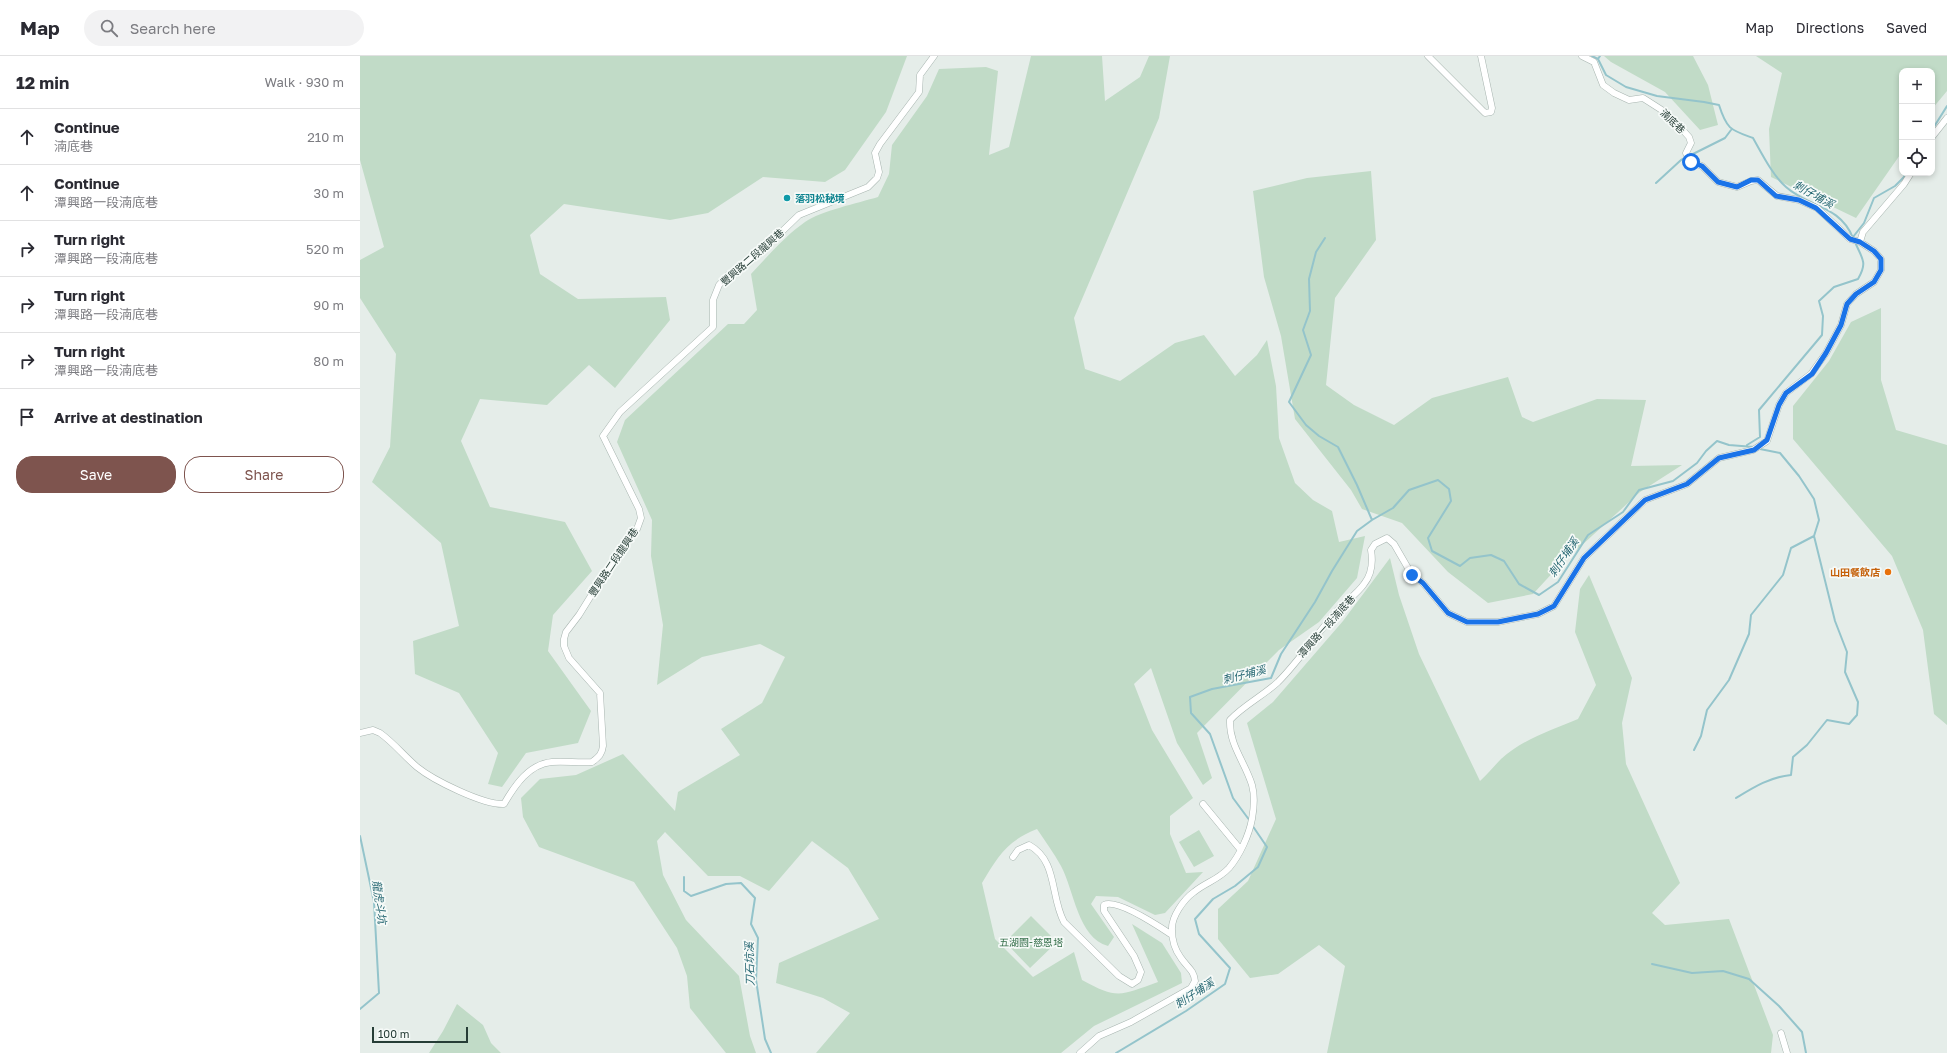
<!DOCTYPE html>
<meta charset="utf-8">
<style>
body{margin:0;font-family:"Golos Text","Noto Sans TC",sans-serif;background:#f2f2f3;color:#2b2b33}
.controls{position:absolute;right:12px;top:12px;display:grid;overflow:hidden;border-radius:8px;box-shadow:0 2px 6px #0003}
.controls button{width:36px;height:36px;display:grid;place-items:center;padding:0;border:0;border-bottom:1px solid #e1e1e2;background:#fff;color:#2b2b33;font:20px sans-serif}
.scale{position:absolute;left:12px;bottom:10px;width:96px;box-sizing:border-box;padding-left:4px;border:2px solid #263d36;border-top:0;font-size:11px;line-height:14px;white-space:nowrap;color:#263d36;-webkit-text-stroke:3px #f6faf8;paint-order:stroke}
.stop{position:absolute;width:12px;height:12px;margin:-9px;border:3px solid #1a73e8;border-radius:50%;background:#fff}
.stop.end{background:#1a73e8;border-color:#fff;box-shadow:0 1px 4px #0008}
.list{margin:0;padding:0;list-style:none}
h2{display:flex;justify-content:space-between;align-items:center;height:52px;margin:0;padding:0 16px;font-size:17px}
h2 small{font-size:13px;font-weight:400;color:#7c7c81}
.list li{display:grid;grid-template-columns:26px 1fr auto;gap:12px;align-items:center;box-sizing:border-box;height:56px;padding:0 16px;border-top:1px solid #e1e1e2}
.list b{display:block;font-size:15px;white-space:nowrap}
.list p{margin:0;font-size:13px;white-space:nowrap;color:#7c7c81}
.list em{font-size:13px;font-style:normal;color:#7c7c81}
.actions{display:flex;gap:8px;padding:12px 16px}
.actions a{flex:1;padding:9px 0;border:1px solid #7e544e;border-radius:16px;text-align:center;font-size:14px;color:#7e544e}
.actions .main{background:#7e544e;color:#fff}
.icon{flex:none;width:22px;height:22px;fill:none;stroke:currentColor;stroke-width:2;stroke-linecap:round;stroke-linejoin:round}
.map{position:relative;flex:none;width:1587px;height:997px;overflow:hidden}
header{display:flex;align-items:center;gap:24px;box-sizing:border-box;height:56px;padding:0 20px;background:#fff;border-bottom:1px solid #e1e1e2}
header strong{font-size:19px}
nav{display:flex;gap:22px;margin-inline-start:auto;font-size:14px}
.search{width:280px;height:36px;background:#f2f2f3;display:flex;align-items:center;gap:10px;box-sizing:border-box;padding:0 14px;border-radius:22px;color:#7c7c81;font-size:15px}
main{display:flex}
aside{flex:1;background:#fff}
.map>svg:first-child{display:block}
.green{fill:#c1dbc7}
.lines{fill:none;stroke-linecap:round;stroke-linejoin:round}
.stream{stroke:#94c4cb;stroke-width:2}
.minor-casing{stroke:#a8b5b0;stroke-width:7}
.minor{stroke:#fff;stroke-width:6}
.route{stroke:#1a73e8;stroke-width:5}
.culture-dot{fill:#0f9aa8;stroke:#f6faf8;stroke-width:1.5}
.food-dot{fill:#e8710a;stroke:#f6faf8;stroke-width:1.5}
.labels{text-anchor:middle;dominant-baseline:central;stroke-width:3.5;stroke-linejoin:round;paint-order:stroke}
.street-label{font-size:10px;fill:#263d36;stroke:#f6faf8}
.culture-label{font-size:10px;font-weight:bold;fill:#0d838f;stroke:#f6faf8;text-anchor:start}
.food-label{font-size:10px;font-weight:bold;fill:#c56008;stroke:#f6faf8;text-anchor:end}
.park-label{font-size:10px;fill:#356f4a;stroke:#f6faf8}
.water-label{font-size:11px;font-style:italic;fill:#276873;stroke:#f6faf8}
</style>
<header>
<strong>Map</strong>
<div class="search"><svg class="icon" aria-label="search" viewBox="0 0 24 24"><circle cx="10" cy="10" r="6"/><path d="M15 15l6 6"/></svg>Search here</div>
<nav><a>Map</a><a>Directions</a><a>Saved</a></nav>
</header>
<main>
<aside>
<h2>12 min<small>Walk · 930 m</small></h2>
<ul class="list">
<li><svg class="icon" aria-label="ahead" viewBox="0 0 24 24"><path d="M12 20V5M6 11l6-6 6 6"/></svg><div><b>Continue</b><p>湳底巷</p></div><em>210 m</em></li>
<li><svg class="icon" aria-label="ahead" viewBox="0 0 24 24"><path d="M12 20V5M6 11l6-6 6 6"/></svg><div><b>Continue</b><p>潭興路一段湳底巷</p></div><em>30 m</em></li>
<li><svg class="icon" aria-label="right" viewBox="0 0 24 24"><path d="M7 20v-9h11M14 6l5 5-5 5"/></svg><div><b>Turn right</b><p>潭興路一段湳底巷</p></div><em>520 m</em></li>
<li><svg class="icon" aria-label="right" viewBox="0 0 24 24"><path d="M7 20v-9h11M14 6l5 5-5 5"/></svg><div><b>Turn right</b><p>潭興路一段湳底巷</p></div><em>90 m</em></li>
<li><svg class="icon" aria-label="right" viewBox="0 0 24 24"><path d="M7 20v-9h11M14 6l5 5-5 5"/></svg><div><b>Turn right</b><p>潭興路一段湳底巷</p></div><em>80 m</em></li>
<li><svg class="icon" aria-label="arrive" viewBox="0 0 24 24"><path d="M6 21V4h12l-3 4 3 4H6"/></svg><div><b>Arrive at destination</b></div></li>
</ul>
<div class="actions"><a class="main">Save</a><a>Share</a></div>
</aside>
<div class="map">
<svg width="1587" height="997" viewBox="0 0 1587 997">
<rect width="100%" height="100%" fill="#e5ede9"/>
<!-- green -->
<path class="green" d="M0,0H547L526,56L485,114L465,126L403,121L348,157L310,164L204,148L170,179L180,218L218,243L306,241L310,264L255,332L229,309L187,349L120,343L101,385L130,451L205,466L232,515L193,559L188,595L231,655L218,687L166,697L142,731L128,728L138,697L99,637L55,618L53,585L99,570L81,487L12,426L30,391L36,298L0,242V204L24,191L0,104Z
M671,0H742L745,45L780,21L789,0H810L799,62L714,262L725,313L760,325L815,287L844,279L875,320L897,299L907,284L916,330L919,382L935,427L953,444L972,455L979,486L1005,480L997,522L959,566L919,594L837,677L852,722L843,729L817,687L791,612L774,628L792,674L833,742L810,760V778L826,817L843,816L805,857L795,859L758,841L736,840L731,848L754,881L748,890C718,882 714,834 701,810C694,797 685,785 677,773C647,785 638,800 622,827L635,883L673,921L714,896L722,924C758,944 761,939 798,926L772,868L802,887L821,917L822,927L734,970L701,997H456L490,957L463,942L416,927L419,907L519,863L488,812L452,785L409,835L380,820H348L305,776L297,785L303,819L326,864L379,920L390,980L396,997H366L330,952L327,920L317,892L274,826L179,791L163,761L161,742L180,723L216,719L263,698L315,755L318,736L380,699L361,673L402,647L425,601L400,588L342,601L297,629L303,569L291,500L292,464L257,386L265,364L368,268H384L397,254L391,218C408,200 425,180 445,166C461,155 498,147 518,141L529,118L532,89L567,40L579,13L626,11L638,15L629,99L649,91Z
M1244,0H1333L1348,29L1358,69L1340,74L1305,36L1251,6Z
M1396,0H1587V35L1572,53V15H1542V96L1496,162L1411,121L1409,73L1422,17Z
M1011,115L1016,184L975,242L966,329L994,349L1034,369L1072,342L1148,321L1162,361L1173,366L1237,343L1286,344L1271,410L1322,409L1280,436L1198,511L1173,538L1128,547L1088,516L1042,467L1002,453L991,434L935,363L921,280L904,221L893,135L947,122Z
M1521,252V324L1536,374L1587,389V669L1574,658L1563,574L1532,500L1433,383V350L1469,305L1491,266Z
M1030,502L1039,539L1059,598L1120,725C1128,718 1134,710 1141,703C1163,683 1192,674 1218,663L1236,629L1215,576L1220,533L1229,519L1272,622L1262,667L1266,708L1320,827L1292,857L1305,869L1369,863L1413,979L1411,997H967L985,910L959,889L918,918L890,922L858,883V853L888,825L916,763L887,667L913,646L983,565Z
M839,774L854,800L834,811L819,786Z
M671,860L697,886L670,912L645,886Z
M97,948L123,969L131,987L141,997H69L83,975Z"/>
<g class="lines">
<!-- stream -->
<path class="stream" d="M1232,0L1238,3
M1240,0L1238,3L1246,19L1266,31L1297,40L1344,46L1359,49C1367,74 1371,74 1393,82C1402,98 1413,120 1426,131C1448,151 1480,149 1493,182
M1572,74L1587,50
M1296,127L1321,104L1365,82L1371,74
M1493,181L1504,167L1514,142L1535,130L1544,121L1545,117
M965,182L956,196L949,223L950,255L943,274L951,299L929,346L946,369L959,380L978,391L997,429L1012,464
M1387,389L1400,381L1399,354L1462,279L1463,260L1459,245L1474,231L1498,223C1508,206 1502,203 1495,186
M1334,694L1341,680L1347,654L1369,624L1389,578L1391,559L1423,519L1431,492L1454,480
M1376,742C1394,731 1410,721 1431,719L1433,701L1447,689L1467,664L1489,668L1497,659L1498,646L1485,616L1487,596L1475,565L1454,480L1459,464L1454,443L1439,420L1420,397L1400,393
M890,765L873,742L850,678L831,657L830,641L852,633L911,622L921,598L955,546L972,515L997,475L1012,464L1033,452L1049,434L1078,424L1089,433L1091,445L1068,482L1072,495L1100,510L1110,502L1131,499L1144,505L1159,528L1179,539L1198,526L1228,479L1263,456L1279,434L1313,425L1337,407L1346,395L1357,385L1369,389L1394,391
M0,780L14,846L19,937L0,953
M324,821V835L331,840L366,828L381,827L395,842L391,868L398,882L396,924L405,983L411,997
M1292,908L1332,917L1363,915L1389,923L1419,950L1442,976L1446,997
M756,997L826,955L865,928L870,912L839,878L835,863L853,843L875,830L898,811L907,791L892,769"/>
<defs>
<path id="minor" d="M1068,0L1125,57L1131,56L1132,52L1121,0
M1222,0L1234,6L1243,29L1254,37L1269,44L1283,42L1308,58L1329,81L1331,87L1326,97L1329,104
M1572,81L1587,62
M1331,106L1342,110L1358,126L1377,131L1391,125L1398,124L1417,140L1439,144L1457,152L1490,183L1500,186
M0,677L13,674L20,677C34,687 44,700 57,711C73,724 123,749 144,748C155,729 169,708 192,706C205,705 219,707 232,706C239,701 242,698 243,690L240,637L209,602L204,590V583L206,576L219,559L242,522L277,473L281,462L279,453L243,380L260,356L353,271V244L359,229L368,219L410,187L439,159L508,131L517,122L519,116L515,97L520,88L559,36L560,19L574,0
M843,748L880,793
M653,801L658,794L669,789C698,805 690,840 704,866L759,920L772,928L778,924L781,916L774,900L744,855V849C757,842 800,871 812,879
M1421,977L1427,997
M720,997L739,980L771,966L831,932L835,925C834,914 827,911 821,902C815,894 812,884 812,874C811,861 824,843 834,836C846,826 858,824 869,812C880,799 889,779 892,763C894,752 895,740 892,729C885,706 869,689 870,664C884,649 903,640 918,626C940,604 957,577 978,554C986,545 997,538 1004,528C1012,518 1013,506 1011,494L1015,488L1027,482L1034,488L1052,519L1063,527L1088,557L1107,566H1138L1178,558L1194,550L1224,502L1285,444L1327,428L1359,402L1393,394L1407,385L1419,349L1426,337L1451,318L1466,297L1481,269L1487,248L1496,238L1514,226L1521,214V203L1514,195L1500,186L1503,176L1544,128L1551,117"/>
</defs>
<!-- minor casing -->
<use href="#minor" class="minor-casing"/>
<!-- minor -->
<use href="#minor" class="minor"/>
</g>
<g class="lines">
<!-- route -->
<path class="route" d="M1052,519L1063,527L1088,557L1107,566H1138L1178,558L1194,550L1224,502L1285,444L1327,428L1359,402L1394,394L1407,384L1419,349L1426,337L1452,318L1466,297L1481,269L1487,248L1496,238L1514,226L1521,214V203L1514,195L1500,186L1490,183L1456,152L1439,144L1416,140L1398,124H1391L1377,131L1358,126L1342,110L1331,106"/>
</g>
<!-- markers -->
<circle class="culture-dot" cx="427" cy="142" r="4"/>
<circle class="food-dot" cx="1528" cy="516" r="4"/>
<g class="labels">
<!-- street labels -->
<g class="street-label">
<text transform="translate(1313 65) rotate(44)">湳底巷</text>
<text transform="translate(392 201) rotate(-41)">豐興路二段龍興巷</text>
<text transform="translate(253 506) rotate(-56)">豐興路二段龍興巷</text>
<text transform="translate(966 570) rotate(-48)">潭興路一段湳底巷</text>
</g>
<!-- culture labels -->
<g class="culture-label">
<text x="435" y="142">落羽松秘境</text>
</g>
<!-- food labels -->
<g class="food-label">
<text x="1520" y="516">山田餐飲店</text>
</g>
<!-- park labels -->
<g class="park-label">
<text x="671" y="886">五湖園-慈恩塔</text>
</g>
<!-- water labels -->
<g class="water-label">
<text transform="translate(1454 138) rotate(29)">刺仔埔溪</text>
<text transform="translate(1203 501) rotate(-56)">刺仔埔溪</text>
<text transform="translate(884 618) rotate(-14)">刺仔埔溪</text>
<text transform="translate(20 846) rotate(82)">龍虎斗坑</text>
<text transform="translate(389 908) rotate(-91)">刀石坑溪</text>
<text transform="translate(834 937) rotate(-33)">刺仔埔溪</text>
</g>
</g>
</svg>
<div class="controls">
<button>+</button>
<button>−</button>
<button><svg class="icon" aria-label="locate" viewBox="0 0 24 24"><circle cx="12" cy="12" r="6"/><path d="M12 2v4M12 18v4M2 12h4M18 12h4"/></svg></button>
</div>
<div class="scale">100 m</div>
<div class="stop" style="left:1331px;top:106px"></div>
<div class="stop end" style="left:1052px;top:519px"></div>
</div>
</main>
